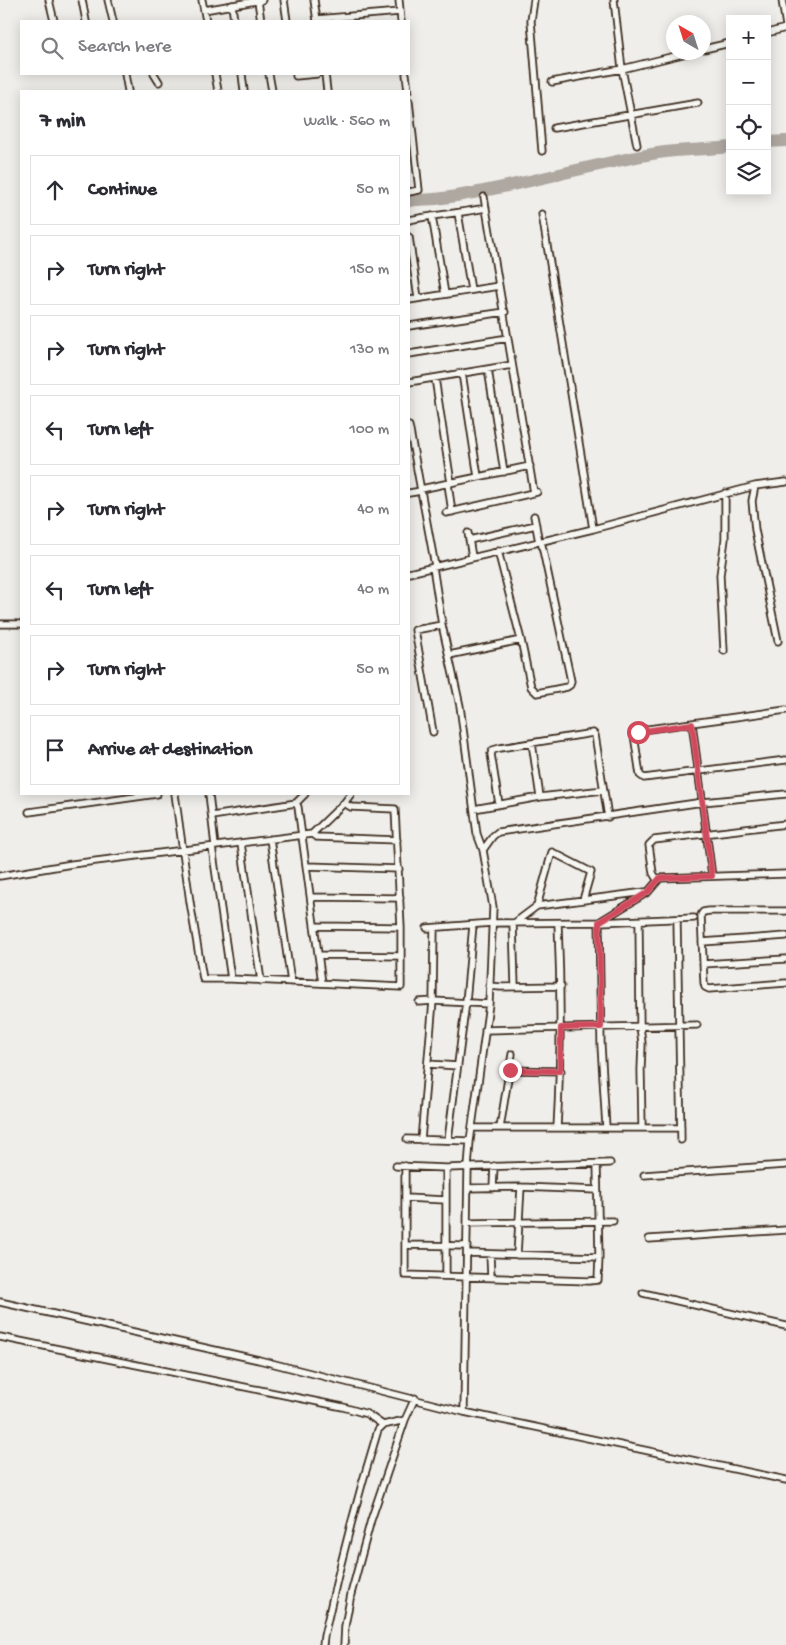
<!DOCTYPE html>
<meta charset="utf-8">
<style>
body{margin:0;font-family:"Gochi Hand",sans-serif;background:#f2f2f3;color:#2b2b33}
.controls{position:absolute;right:15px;top:15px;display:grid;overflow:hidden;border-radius:0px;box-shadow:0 2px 12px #0003}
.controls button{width:45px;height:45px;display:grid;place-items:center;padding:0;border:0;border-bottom:1px solid #e1e1e2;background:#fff;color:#2b2b33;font:25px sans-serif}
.compass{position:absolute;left:666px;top:15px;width:45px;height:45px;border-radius:50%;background:#fff;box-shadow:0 2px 12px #0003;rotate:321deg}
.stop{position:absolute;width:15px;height:15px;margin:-11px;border:4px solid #d1495b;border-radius:50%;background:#fff}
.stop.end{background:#d1495b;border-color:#fff;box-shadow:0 1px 5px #0008}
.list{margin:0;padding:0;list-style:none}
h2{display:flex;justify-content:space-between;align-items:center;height:65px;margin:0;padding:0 20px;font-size:21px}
h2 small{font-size:16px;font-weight:400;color:#7c7c81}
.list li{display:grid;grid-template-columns:32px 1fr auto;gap:15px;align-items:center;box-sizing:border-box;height:70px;margin:0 10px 10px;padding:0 10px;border:1px solid #e1e1e2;border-radius:0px}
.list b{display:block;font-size:19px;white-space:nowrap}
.list em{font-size:16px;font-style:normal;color:#7c7c81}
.icon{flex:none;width:28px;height:28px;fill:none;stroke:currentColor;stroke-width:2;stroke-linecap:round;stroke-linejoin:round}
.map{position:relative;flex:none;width:786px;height:1645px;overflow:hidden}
.search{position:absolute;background:#fff;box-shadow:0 2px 12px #0003;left:20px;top:20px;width:390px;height:55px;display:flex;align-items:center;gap:12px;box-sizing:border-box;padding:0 18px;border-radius:0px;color:#7c7c81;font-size:19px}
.panel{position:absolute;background:#fff;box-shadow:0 2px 12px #0003;left:20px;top:90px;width:390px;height:705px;border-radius:0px}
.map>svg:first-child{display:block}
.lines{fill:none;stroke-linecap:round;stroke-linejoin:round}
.river{stroke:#afa8a1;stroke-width:12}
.street-casing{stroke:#3b2a1e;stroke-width:9}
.street{stroke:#f6f6f2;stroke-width:5.5}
.route{stroke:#d1495b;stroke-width:6}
</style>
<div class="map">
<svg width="786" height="1645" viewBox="0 0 786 1645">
<rect width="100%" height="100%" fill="#efeeea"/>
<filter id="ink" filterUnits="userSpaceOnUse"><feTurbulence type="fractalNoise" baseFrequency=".02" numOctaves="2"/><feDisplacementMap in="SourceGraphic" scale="10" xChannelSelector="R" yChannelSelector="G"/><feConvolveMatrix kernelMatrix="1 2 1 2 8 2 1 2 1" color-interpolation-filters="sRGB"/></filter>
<g filter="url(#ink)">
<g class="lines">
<!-- river -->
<path class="river" d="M767,142L786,141
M409,201C420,199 432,200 443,198C515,188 586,165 658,153C682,149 706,150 730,147"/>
<defs>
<path id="street" d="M49,0L54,21
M82,0L86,21
M108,0L113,21
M202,0L206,21
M284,0L287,21
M314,0L317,21
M399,0L401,21
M534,0L531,21L542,151
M614,0L622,69L637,145
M782,0L786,26
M258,1L261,21
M232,5L234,21
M204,10L262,0
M317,19L400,12
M767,33L786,28
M704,49L730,43
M125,74L128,91
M154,74L159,82
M215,74L218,91
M242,74L244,91
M269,74L272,91
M296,74V76L317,74
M325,74L327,91
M406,74L408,91
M552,82L622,69L691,52
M409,101L419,190L409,192
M554,128L698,103
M484,197L534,493
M458,213L471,290
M542,214L593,529
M432,216L445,294
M409,220C434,215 460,213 486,208
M409,237L418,298
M409,300L499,286
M409,326L505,312
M409,354L508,338
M488,369L504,472
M462,373L478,477
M435,378L451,483
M409,382L512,365
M409,426L435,566
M448,484L452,512
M755,486L752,501L755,530L778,641
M421,489L530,466
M409,493L421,491
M446,513L537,492
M534,516L539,542
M468,533L472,557
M469,540L536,525
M498,551L521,640L531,687L537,693L567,687L570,685L571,681L541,541
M433,567L442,625L460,706L477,834L483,850L493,907L489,1004L470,1141L468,1168L464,1412
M409,573L593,529L755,486L786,482
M0,624H21
M724,651L720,575L725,539V493
M449,655L521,640
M786,710L641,730L634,735L640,775L644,778L786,760
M692,723L712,876
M433,732L415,630L442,625
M532,743L540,797
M175,794L190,902L203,979H231L401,987V927L395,809L351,807L344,803
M209,794L215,846
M296,803L298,807L322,983
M499,804L491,754L493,750L500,748L593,733L595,735L608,817
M474,809L540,797L604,790
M29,812L157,794
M212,816L296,803L305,794
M786,824L654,840L649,845L653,873L656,878H660L786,874
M312,834L316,837L397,840
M270,839L291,982
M241,843L261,981
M212,847L231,979
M483,850L493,836L498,832L703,802L786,794
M307,866L399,869
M0,876L72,864L312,834L344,803L351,794
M311,897L400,898
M537,906L552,852L591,872L583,900
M786,911H709L703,912L701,915L704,983L705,987L709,989L786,983
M677,920L681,1140
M639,921L640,1026L642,1043L641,1070L642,1127
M314,926L401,927
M427,928L492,923L599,922L694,918
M702,942L786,936
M318,955L401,956
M703,964L786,959
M489,986L501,987L561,986
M515,986L513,924L537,906L645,892
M419,1002L433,1001L489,1004
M485,1030L697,1025
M428,1064L458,1066
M510,1070L561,1071
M606,1127L601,1045L599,922L648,892L660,878
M473,1128H681
M500,1128L512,1054
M557,1128C561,1059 561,991 558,923
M407,1139L470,1141
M421,1140L433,1001L434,928
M448,1140L466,1002L473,925
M396,1166L446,1168L610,1163
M405,1166V1275L589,1281L598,1280L599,1257L597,1164
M446,1168V1276
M644,1175L786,1165
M468,1188L521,1187L597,1190
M493,1188L494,1166
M406,1198L445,1200
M467,1223L613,1221
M649,1239L786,1230
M405,1245L467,1246
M467,1253L599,1257
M490,1255L491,1277
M517,1255L521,1187
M643,1293L786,1326
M0,1302L259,1360L464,1412L786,1480
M0,1337L343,1407L367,1414L383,1425
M323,1645L324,1636C339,1567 357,1498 378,1430L383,1425L405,1420
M344,1645L345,1626L351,1594L371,1520L405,1420L415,1398"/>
</defs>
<!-- street casing -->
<use href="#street" class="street-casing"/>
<!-- street -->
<use href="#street" class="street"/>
</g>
</g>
<g class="lines" filter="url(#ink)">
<!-- route -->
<path class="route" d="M510,1070L560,1071L561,1028L601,1027L599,922L648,892L660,878L712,876L692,724L638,732"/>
</g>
</svg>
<div class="controls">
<button>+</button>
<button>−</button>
<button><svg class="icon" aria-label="locate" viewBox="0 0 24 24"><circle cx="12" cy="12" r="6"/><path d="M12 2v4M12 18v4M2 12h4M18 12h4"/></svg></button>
<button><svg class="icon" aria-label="layers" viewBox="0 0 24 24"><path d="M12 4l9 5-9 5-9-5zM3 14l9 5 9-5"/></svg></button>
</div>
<svg class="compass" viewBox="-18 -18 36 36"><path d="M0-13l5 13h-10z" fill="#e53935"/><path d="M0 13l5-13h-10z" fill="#7c7c81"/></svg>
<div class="stop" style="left:638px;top:732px"></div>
<div class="stop end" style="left:510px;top:1070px"></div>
<div class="search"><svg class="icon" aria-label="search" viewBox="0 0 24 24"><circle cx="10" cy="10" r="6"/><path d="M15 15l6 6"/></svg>Search here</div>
<section class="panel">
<h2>7 min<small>Walk · 560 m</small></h2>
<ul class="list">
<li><svg class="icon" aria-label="ahead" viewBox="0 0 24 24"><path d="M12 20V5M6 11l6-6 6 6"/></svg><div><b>Continue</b></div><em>50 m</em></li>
<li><svg class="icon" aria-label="right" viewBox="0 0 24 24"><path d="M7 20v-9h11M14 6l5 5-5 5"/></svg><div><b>Turn right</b></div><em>150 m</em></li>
<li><svg class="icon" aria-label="right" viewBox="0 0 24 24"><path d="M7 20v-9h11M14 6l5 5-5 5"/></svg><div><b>Turn right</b></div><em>130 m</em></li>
<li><svg class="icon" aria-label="left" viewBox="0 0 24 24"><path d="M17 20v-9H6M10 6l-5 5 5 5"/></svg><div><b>Turn left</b></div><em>100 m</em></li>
<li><svg class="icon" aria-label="right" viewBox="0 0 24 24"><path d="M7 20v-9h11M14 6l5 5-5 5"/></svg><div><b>Turn right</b></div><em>40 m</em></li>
<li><svg class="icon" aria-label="left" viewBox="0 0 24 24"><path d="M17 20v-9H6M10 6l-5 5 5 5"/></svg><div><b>Turn left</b></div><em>40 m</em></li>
<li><svg class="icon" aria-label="right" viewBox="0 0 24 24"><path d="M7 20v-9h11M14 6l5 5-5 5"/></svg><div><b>Turn right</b></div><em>50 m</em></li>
<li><svg class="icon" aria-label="arrive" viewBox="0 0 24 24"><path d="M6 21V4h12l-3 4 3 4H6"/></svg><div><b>Arrive at destination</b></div></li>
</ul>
</section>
</div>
